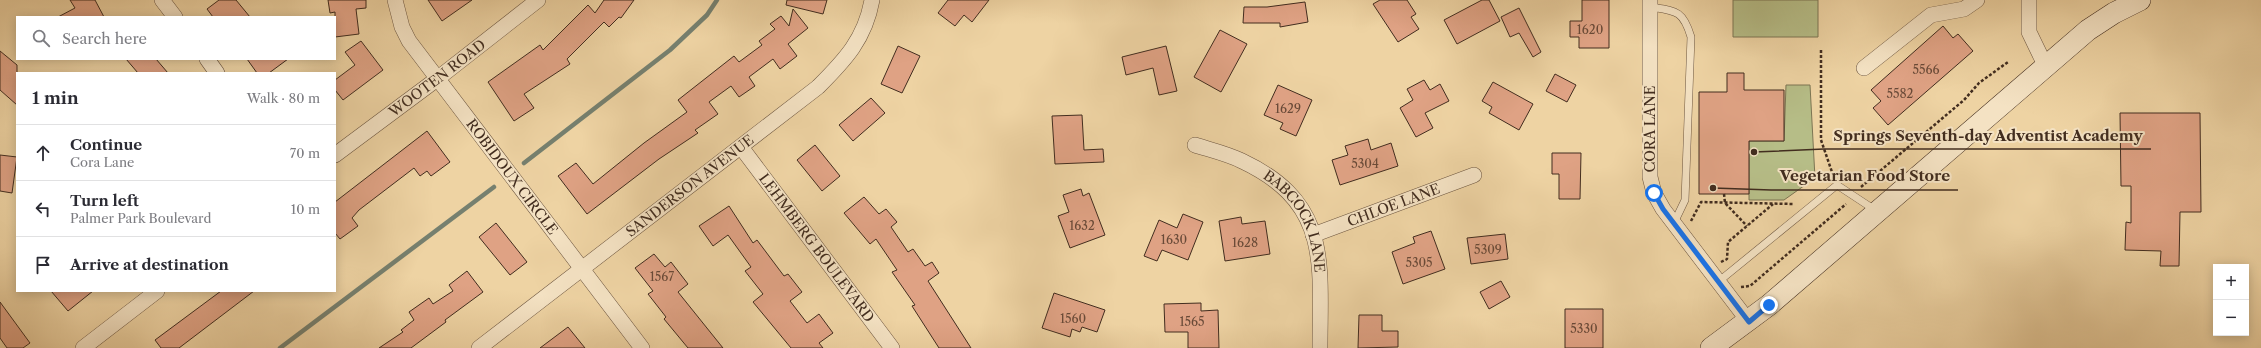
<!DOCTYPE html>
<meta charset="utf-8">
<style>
body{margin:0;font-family:"Libre Caslon Text",serif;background:#f2f2f3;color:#2b2b33}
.controls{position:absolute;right:12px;bottom:12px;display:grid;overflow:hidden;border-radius:0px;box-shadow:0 2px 10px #0003}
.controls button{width:36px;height:36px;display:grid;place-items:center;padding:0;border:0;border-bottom:1px solid #e1e1e2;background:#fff;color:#2b2b33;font:20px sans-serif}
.stop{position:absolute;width:12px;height:12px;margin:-9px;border:3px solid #1a73e8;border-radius:50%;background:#fff}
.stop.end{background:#1a73e8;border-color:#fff;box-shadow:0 1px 4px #0008}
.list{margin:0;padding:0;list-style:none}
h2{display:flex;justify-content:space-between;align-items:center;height:52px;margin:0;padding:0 16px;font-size:17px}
h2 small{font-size:13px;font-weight:400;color:#7c7c81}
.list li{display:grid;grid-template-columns:26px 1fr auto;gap:12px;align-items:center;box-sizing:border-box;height:56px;padding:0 16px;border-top:1px solid #e1e1e2}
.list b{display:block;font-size:15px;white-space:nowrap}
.list p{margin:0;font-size:13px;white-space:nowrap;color:#7c7c81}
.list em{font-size:13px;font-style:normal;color:#7c7c81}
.icon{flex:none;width:22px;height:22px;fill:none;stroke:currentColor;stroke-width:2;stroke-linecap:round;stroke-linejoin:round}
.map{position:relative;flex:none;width:2261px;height:348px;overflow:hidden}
.search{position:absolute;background:#fff;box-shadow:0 2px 10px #0003;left:16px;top:16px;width:320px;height:44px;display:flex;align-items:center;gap:10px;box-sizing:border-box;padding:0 14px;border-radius:0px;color:#7c7c81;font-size:15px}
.panel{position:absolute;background:#fff;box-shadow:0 2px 10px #0003;left:16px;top:72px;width:320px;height:220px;border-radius:0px}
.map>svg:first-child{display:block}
.green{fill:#b6bd87;stroke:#7c7553}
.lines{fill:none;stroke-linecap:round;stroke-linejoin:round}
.stream{stroke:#76806f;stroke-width:4.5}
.building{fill:#dfa284;stroke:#422d1f}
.lane-casing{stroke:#6d5640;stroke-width:8}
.street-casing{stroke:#6d5640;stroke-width:16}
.secondary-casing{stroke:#422d1f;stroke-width:22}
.path{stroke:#422d1f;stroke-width:2.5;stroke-dasharray:3 2;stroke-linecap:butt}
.lane{stroke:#f4e2c3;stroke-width:7}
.street{stroke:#f4e2c3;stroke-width:15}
.secondary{stroke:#f4e2c3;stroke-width:21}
.route{stroke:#1a73e8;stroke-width:5}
.labels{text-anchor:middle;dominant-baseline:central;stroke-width:4;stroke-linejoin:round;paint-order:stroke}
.number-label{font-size:12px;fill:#694a38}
.street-label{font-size:14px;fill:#422d1f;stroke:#f4e2c3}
.leader{fill:none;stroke:#422d1f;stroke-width:1.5}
.callout-dot{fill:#422d1f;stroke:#f4e2c3;stroke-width:1.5}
.callout-label{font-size:15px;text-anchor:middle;font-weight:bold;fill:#422d1f;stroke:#f4e2c3;stroke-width:4;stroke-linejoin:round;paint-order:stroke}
</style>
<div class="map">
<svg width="2261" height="348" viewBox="0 0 2261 348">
<rect width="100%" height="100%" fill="#eed3a3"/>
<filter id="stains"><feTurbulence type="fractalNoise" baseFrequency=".005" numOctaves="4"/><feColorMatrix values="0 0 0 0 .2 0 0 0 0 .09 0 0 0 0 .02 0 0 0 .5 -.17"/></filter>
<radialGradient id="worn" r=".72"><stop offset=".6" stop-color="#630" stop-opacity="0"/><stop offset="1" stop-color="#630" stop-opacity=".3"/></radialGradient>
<!-- green -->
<path class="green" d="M1733,0H1818V37H1733Z
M1786,85H1810L1815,178L1784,200H1749V141H1784Z"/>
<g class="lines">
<!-- stream -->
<path class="stream" d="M524,163L670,50L707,15L717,0
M280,348L494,187"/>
</g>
<!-- building -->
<path class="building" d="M70,0H95L104,17H58L75,8Z
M219,0H236L250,17H213L207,9Z
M328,0H366V8L356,9L359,34L335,37V12L330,13Z
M428,0H472L442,21Z
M604,0H634L621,18L619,17L609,27L604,22L567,59L570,64L524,94L534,108L514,121L488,82L540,45L543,50L588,5L595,13Z
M787,0H827L823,14L786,5Z
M948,0H989L972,22L964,15L955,26L938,13Z
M1380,0H1407L1416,14L1411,17L1419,29L1398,42L1373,4Z
M1482,0H1489L1500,21L1457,44L1444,20Z
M1582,0H1609V48H1579V37H1570V21H1582Z
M1305,2L1308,22L1280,27V23H1243L1244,7H1267Z
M1519,8L1541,52L1533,57L1519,33L1510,37L1501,17Z
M793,9L808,28L788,44L797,56L780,69L773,59L749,77L755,86L739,97L731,86L709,102L718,114L695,130L698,133L659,159L587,214L558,176L576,163L593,184L644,143L687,112L678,100L734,56L739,62L762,45L759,41L775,29L770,24L781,16L789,26Z
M1943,26L1953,38L1958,34L1973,51L1888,125L1873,108L1881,101L1871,90Z
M1220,30L1247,44L1221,92L1194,77Z
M361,41L383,70L343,100L335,90V80L355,65L345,52Z
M898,46L920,56L902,93L881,84Z
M1166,46L1177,91L1159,95L1153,68L1126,75L1122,57Z
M0,51L17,65V105L0,90Z
M126,59H156L168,73H138Z
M247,59H288L269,73H257Z
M1727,73H1744V90H1784V141H1749V194H1699V92H1727Z
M1555,74L1576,85L1567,102L1546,91Z
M1424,80L1430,90L1440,84L1449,101L1425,113L1433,128L1416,137L1400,108L1413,100L1407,89Z
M1493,82L1533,104L1519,130L1489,113L1492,107L1482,101Z
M1278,85L1312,100L1296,136L1280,129L1283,123L1264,115Z
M871,98L885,113L853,141L839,125Z
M2120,113H2200L2201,212H2180L2179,266H2160L2161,251L2125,250L2126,222L2131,223V186H2121Z
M1082,115L1084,150L1103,149L1104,162L1055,164L1052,116Z
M427,131L450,162L431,176L427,171L420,176L414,168L359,210L352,218L358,226L340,239L335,233V202Z
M1368,139L1371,150L1391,143L1398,166L1340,185L1332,160L1348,155L1345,146Z
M815,145L840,176L822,191L797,160Z
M1552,153H1581L1580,199H1559V174H1552Z
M0,155L17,157L12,193L0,191Z
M1081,189L1083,196L1089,193L1105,235L1070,248L1058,216L1069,212L1063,195Z
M864,197L879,214L886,209L897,222L891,227L908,252L913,249L925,266L932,262L939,273L928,281L971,348H939L912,306L915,305L892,272L897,270L876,239L870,244L844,213Z
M729,206L753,243L757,240L784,276L788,274L802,292L790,301L807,323L819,314L833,333L819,343L823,348H791L753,302L763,294L745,271L751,267L728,235L713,246L699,226Z
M1183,214L1203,222L1188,260L1162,250L1157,261L1144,256L1159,220L1177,228Z
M1241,217L1242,224L1265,221L1270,254L1225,261L1219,221Z
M496,223L527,262L510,275L479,237Z
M1431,231L1445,269L1403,284L1392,252L1415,243L1413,237Z
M1505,234L1508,259L1471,264L1467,238Z
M654,254L665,267L671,262L688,284L678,292L723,348H688L664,319L666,317L648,294L653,291L635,268Z
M467,271L483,292L445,320L446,322L411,348H379L403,332L401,330L414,320L409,312L429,298L433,304L453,291L449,285Z
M1501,281L1510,297L1489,309L1480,292Z
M51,291H93L68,311Z
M221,291H254L179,348H161L155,340Z
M1054,293L1105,310L1097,332L1082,327L1080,332L1072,329L1070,337L1042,328Z
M0,302L30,343L23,348H7L0,338Z
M1201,303V311L1218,310L1219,348H1188V332H1165L1164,304Z
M1565,309H1603V348H1565Z
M1359,315H1382V331H1398V347L1358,348Z
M568,327L585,348H540Z"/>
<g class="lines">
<defs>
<path id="lane" d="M1650,7C1676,11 1683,10 1691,37L1685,200L1674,223
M1718,282L1837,185L1875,210"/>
<g id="street">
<path d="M162,0L175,17"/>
<path id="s1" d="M395,0L402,27L409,41L642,348"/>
<path d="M1650,0V177L1654,193L1663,209L1749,322"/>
<path d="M2029,0V32L2045,65"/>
<path d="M207,59L217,73"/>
<path d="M1864,68L1931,15L1964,9L1977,0"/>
<path id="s2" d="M1195,145C1211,150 1228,154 1242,161C1331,203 1320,263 1320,348"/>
<path id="s3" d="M741,147L892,348"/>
<path id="s4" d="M335,155L437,79L538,0"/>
<path id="s5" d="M1313,235L1474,175"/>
<path d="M83,348L157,291"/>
<path id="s6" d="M479,348L818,87C845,60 865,39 872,0"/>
</g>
<path id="secondary" d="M1711,348L1769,305L2088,30L2114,13L2140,0"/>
</defs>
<!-- lane casing -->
<use href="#lane" class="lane-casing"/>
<!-- street casing -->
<use href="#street" class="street-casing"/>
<!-- secondary casing -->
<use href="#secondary" class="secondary-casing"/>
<!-- path -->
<path class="path" d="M1821,50V140L1833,175
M1861,187L1964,100L1979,83L2008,62
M1724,194L1725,203L1747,226
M1691,221L1701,202L1794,204
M1721,262L1727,259L1728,242L1773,204
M1741,287L1750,286L1846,204"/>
<!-- lane -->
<use href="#lane" class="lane"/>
<!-- street -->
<use href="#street" class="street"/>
<!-- secondary -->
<use href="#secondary" class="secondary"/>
</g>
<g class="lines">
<!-- route -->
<path class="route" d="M1654,193L1663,209L1749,322L1769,305"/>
</g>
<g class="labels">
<!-- number labels -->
<g class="number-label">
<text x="1590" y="29">1620</text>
<text x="1926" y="69">5566</text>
<text x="1900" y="93">5582</text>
<text x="1288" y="108">1629</text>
<text x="1365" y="163">5304</text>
<text x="1082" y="225">1632</text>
<text x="1174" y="239">1630</text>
<text x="1245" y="242">1628</text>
<text x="1488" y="249">5309</text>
<text x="1419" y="262">5305</text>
<text x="662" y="276">1567</text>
<text x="1073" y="318">1560</text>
<text x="1192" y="321">1565</text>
<text x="1584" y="328">5330</text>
</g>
<!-- street labels -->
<g class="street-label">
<text stroke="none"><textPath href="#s4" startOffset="128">WOOTEN ROAD</textPath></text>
<text transform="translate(1650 129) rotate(-90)">CORA LANE</text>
<text stroke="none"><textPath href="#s1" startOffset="214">ROBIDOUX CIRCLE</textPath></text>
<text stroke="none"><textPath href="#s6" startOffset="266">SANDERSON AVENUE</textPath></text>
<text stroke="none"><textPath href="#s5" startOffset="86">CHLOE LANE</textPath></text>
<text stroke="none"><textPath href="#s2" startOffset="135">BABCOCK LANE</textPath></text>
<text stroke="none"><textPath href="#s3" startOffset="126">LEHMBERG BOULEVARD</textPath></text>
</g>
</g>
<!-- callouts -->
<path class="leader" d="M1754 152L1824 149H2151M1713 188L1771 190H1958"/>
<g class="callout-dot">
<circle cx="1754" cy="152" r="4"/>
<circle cx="1713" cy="188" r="4"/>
</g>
<g class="callout-label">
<text x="1988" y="141">Springs Seventh-day Adventist Academy</text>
<text x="1865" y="181">Vegetarian Food Store</text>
</g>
<rect width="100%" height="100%" filter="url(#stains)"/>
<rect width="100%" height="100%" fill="url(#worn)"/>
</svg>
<div class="controls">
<button>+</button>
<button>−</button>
</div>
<div class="stop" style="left:1654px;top:193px"></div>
<div class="stop end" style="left:1769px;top:305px"></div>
<div class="search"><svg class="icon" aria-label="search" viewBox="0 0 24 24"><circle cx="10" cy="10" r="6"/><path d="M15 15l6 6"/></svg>Search here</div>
<section class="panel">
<h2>1 min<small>Walk · 80 m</small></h2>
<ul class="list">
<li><svg class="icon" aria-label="ahead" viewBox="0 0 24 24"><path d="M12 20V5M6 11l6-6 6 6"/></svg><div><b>Continue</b><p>Cora Lane</p></div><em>70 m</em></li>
<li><svg class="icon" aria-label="left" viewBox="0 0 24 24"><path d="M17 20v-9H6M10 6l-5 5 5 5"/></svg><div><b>Turn left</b><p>Palmer Park Boulevard</p></div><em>10 m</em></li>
<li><svg class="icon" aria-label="arrive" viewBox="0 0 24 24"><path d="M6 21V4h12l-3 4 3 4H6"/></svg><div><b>Arrive at destination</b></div></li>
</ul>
</section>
</div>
